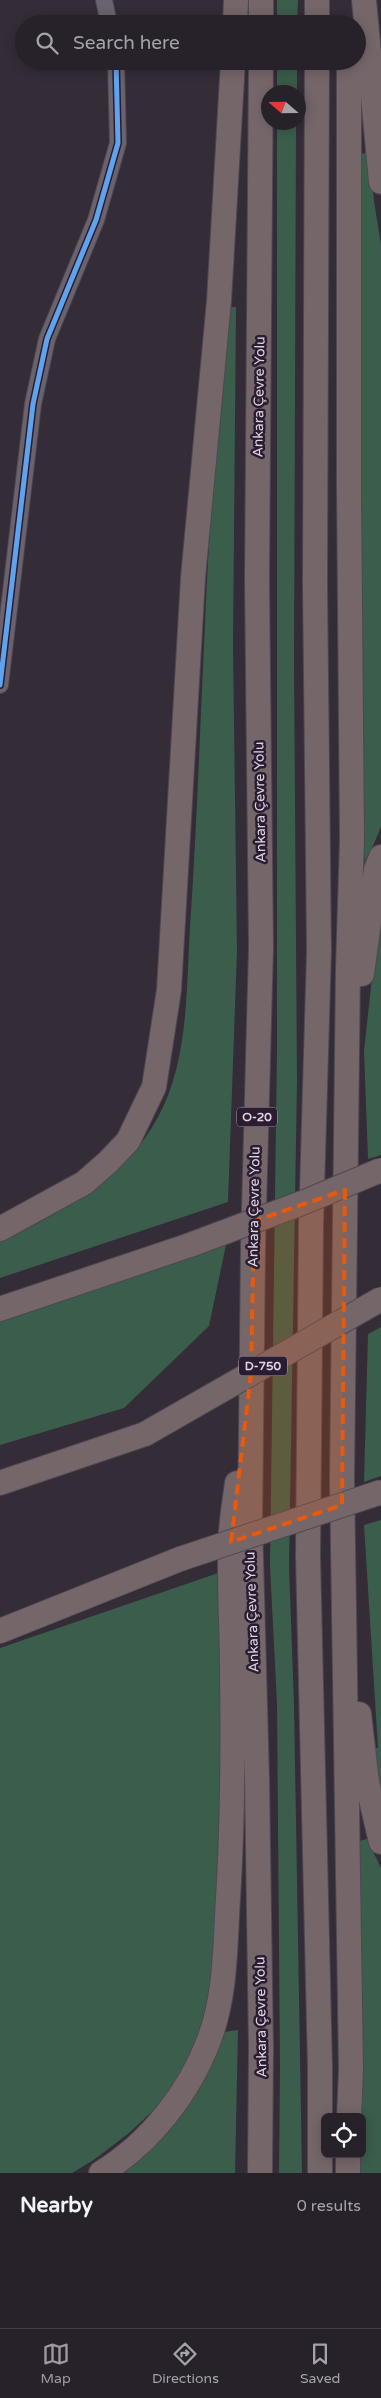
<!DOCTYPE html>
<meta charset="utf-8">
<style>
body{margin:0;font-family:"Varela Round",sans-serif;background:#2f2931;color:#f1f3f6}
.controls{position:absolute;right:15px;bottom:15px;display:grid;overflow:hidden;border-radius:8px;box-shadow:0 2px 12px #0003}
.controls button{width:45px;height:45px;display:grid;place-items:center;padding:0;border:0;border-bottom:1px solid #433e46;background:#272129;color:#f1f3f6;font:25px sans-serif}
.compass{position:absolute;left:261px;top:85px;width:45px;height:45px;border-radius:50%;background:#272129;box-shadow:0 2px 12px #0003;rotate:290deg}
.list{margin:0;padding:0;list-style:none}
h2{display:flex;justify-content:space-between;align-items:center;height:65px;margin:0;padding:0 20px;font-size:21px}
h2 small{font-size:16px;font-weight:400;color:#a4a3a8}
.icon{flex:none;width:28px;height:28px;fill:none;stroke:currentColor;stroke-width:2;stroke-linecap:round;stroke-linejoin:round}
.map{position:relative;flex:none;width:381px;height:2173px;overflow:hidden}
.search{position:absolute;background:#272129;box-shadow:0 2px 12px #0003;left:15px;right:15px;top:15px;height:55px;display:flex;align-items:center;gap:12px;box-sizing:border-box;padding:0 18px;border-radius:28px;color:#a4a3a8;font-size:19px}
.sheet{height:155px;background:#272129}
nav{display:flex;justify-content:space-around;align-items:center;box-sizing:border-box;height:70px;border-top:1px solid #433e46;background:#272129;font-size:14px;color:#a4a3a8}
nav a{display:grid;justify-items:center;gap:2px}
nav .on{color:#a299a6}
.map>svg:first-child{display:block}
.forest{fill:#3b5d4b}
.lines{fill:none;stroke-linecap:round;stroke-linejoin:round}
.minor-casing{stroke:#4e4851;stroke-width:18}
.highway-casing{stroke:#4e4851;stroke-width:26}
.minor{stroke:#6a636d;stroke-width:16}
.highway{stroke:#75666a;stroke-width:24}
.highway-bridge-casing{stroke:#4e4851;stroke-width:26;stroke-linecap:butt}
.highway-bridge{stroke:#75666a;stroke-width:24}
.cycleway-casing{stroke:#2a1d32;stroke-width:8}
.cycleway{stroke:#60a3ed;stroke-width:5}
.marked{fill:#e8590c;fill-opacity:0.2;stroke:#e8590c;stroke-width:4;stroke-dasharray:10 6;stroke-linejoin:round}
.labels{text-anchor:middle;dominant-baseline:central;stroke-width:5;stroke-linejoin:round;paint-order:stroke}
.shield{fill:#2a1d32;stroke:#a79dad;stroke-width:1}
.shield-label{font-size:12px;font-weight:bold;fill:#ddd4e2}
.street-label{font-size:14px;fill:#ddd4e2;stroke:#2a1d32}
</style>
<div class="map">
<svg width="381" height="2173" viewBox="0 0 381 2173">
<rect width="100%" height="100%" fill="#342c37"/>
<!-- forest -->
<path class="forest" d="M277,0H298L297,24H277Z
M277,61H297V92H277Z
M296,122L294,662L297,1081L289,1566L294,1704L302,2173H279L280,2068L277,1704L270,1566L277,1048V123Z
M358,153L370,154L374,201L381,245V827L365,865L360,812Z
M228,307H236L233,645L237,951L228,1202L0,1278V1242C63,1211 123,1182 158,1117C189,1060 186,990 190,927C197,826 200,725 205,624C209,518 219,412 228,307Z
M381,895V1155L368,1159L364,1051Z
M226,1245L209,1326L124,1408L0,1445V1321L192,1252Z
M381,1327V1476L364,1482L368,1334Z
M381,1520V1813L372,1748H378L364,1525Z
M224,1571L223,1839L214,1966L205,2017L196,2046L183,2073L156,2108L129,2133L95,2159L72,2173H0V1648Z
M367,1839L381,1868V2173H357L358,2154H362V2117H358L359,1841Z
M238,2030L235,2173H121L178,2118L206,2077L224,2032Z"/>
<g class="lines">
<defs>
<path id="minor" d="M104,0L109,24
M0,685L33,404L47,339L96,220L118,143L116,61"/>
<path id="highway" d="M364,0L381,182
M235,24L236,0
M261,24V0
M317,24V0
M317,61L315,584L319,951L311,1225L308,1556L320,2068V2173
M349,61V489L352,839L348,968L342,1480L351,2070L349,2117
M362,974L376,870L381,857
M0,1229L84,1183L108,1162L128,1141L154,1087L169,990L193,578L219,301L233,61
M0,1309L190,1245
M0,1483L145,1434
M0,1631L180,1559
M359,1714L367,1782L381,1842
M101,2173C150,2143 189,2093 209,2040C226,1995 225,1946 228,1898C233,1821 233,1745 232,1668C232,1623 228,1577 231,1532C232,1515 235,1499 237,1483
M260,2173L261,2049L257,1779L250,1521L253,1246L261,947L257,580L261,61
M348,2173V2154"/>
</defs>
<!-- minor casing -->
<use href="#minor" class="minor-casing"/>
<!-- highway casing -->
<use href="#highway" class="highway-casing"/>
<!-- minor -->
<use href="#minor" class="minor"/>
<!-- highway -->
<use href="#highway" class="highway"/>
<defs>
<path id="highway-bridge" d="M190,1245L302,1203L381,1170
M145,1434L381,1299
M180,1559L381,1492"/>
</defs>
<!-- highway-bridge casing -->
<use href="#highway-bridge" class="highway-bridge-casing"/>
<!-- highway-bridge -->
<use href="#highway-bridge" class="highway-bridge"/>
<defs>
<path id="cycleway" d="M0,685L33,404L47,339L96,220L118,143L116,61"/>
</defs>
<!-- cycleway casing -->
<use href="#cycleway" class="cycleway-casing"/>
<!-- cycleway -->
<use href="#cycleway" class="cycleway"/>
</g>
<!-- marked area -->
<path class="marked" d="M345,1190L342,1505L231,1542L251,1373L254,1221Z"/>
<g class="labels">
<!-- shield labels -->
<g class="shield">
<rect x="237" y="1107.5" width="40" height="19" rx="4"/>
<rect x="239" y="1356.5" width="48" height="19" rx="4"/>
</g>
<g class="shield-label">
<text x="257" y="1117">O-20</text>
<text x="263" y="1366">D-750</text>
</g>
<!-- street labels -->
<g class="street-label">
<text transform="translate(259 397) rotate(-89)">Ankara Çevre Yolu</text>
<text transform="translate(260 802) rotate(-91)">Ankara Çevre Yolu</text>
<text transform="translate(254 1207) rotate(-89)">Ankara Çevre Yolu</text>
<text transform="translate(252 1612) rotate(-92)">Ankara Çevre Yolu</text>
<text transform="translate(261 2017) rotate(-91)">Ankara Çevre Yolu</text>
</g>
</g>
</svg>
<div class="controls">
<button><svg class="icon" aria-label="locate" viewBox="0 0 24 24"><circle cx="12" cy="12" r="6"/><path d="M12 2v4M12 18v4M2 12h4M18 12h4"/></svg></button>
</div>
<svg class="compass" viewBox="-18 -18 36 36"><path d="M0-13l5 13h-10z" fill="#e53935"/><path d="M0 13l5-13h-10z" fill="#a4a3a8"/></svg>
<div class="search"><svg class="icon" aria-label="search" viewBox="0 0 24 24"><circle cx="10" cy="10" r="6"/><path d="M15 15l6 6"/></svg>Search here</div>
</div>
<section class="sheet">
<h2>Nearby<small>0 results</small></h2>
<ul class="list">
</ul>
</section>
<nav>
<a class="on"><svg class="icon" aria-label="map" viewBox="0 0 24 24"><path d="M3 6l6-2 6 2 6-2v14l-6 2-6-2-6 2zM9 4v14M15 6v14"/></svg>Map</a>
<a><svg class="icon" aria-label="directions" viewBox="0 0 24 24"><path d="M12 3l9 9-9 9-9-9zM9 14v-3h6M13 9l2 2-2 2"/></svg>Directions</a>
<a><svg class="icon" aria-label="saved" viewBox="0 0 24 24"><path d="M7 4h10v16l-5-4-5 4z"/></svg>Saved</a>
</nav>
